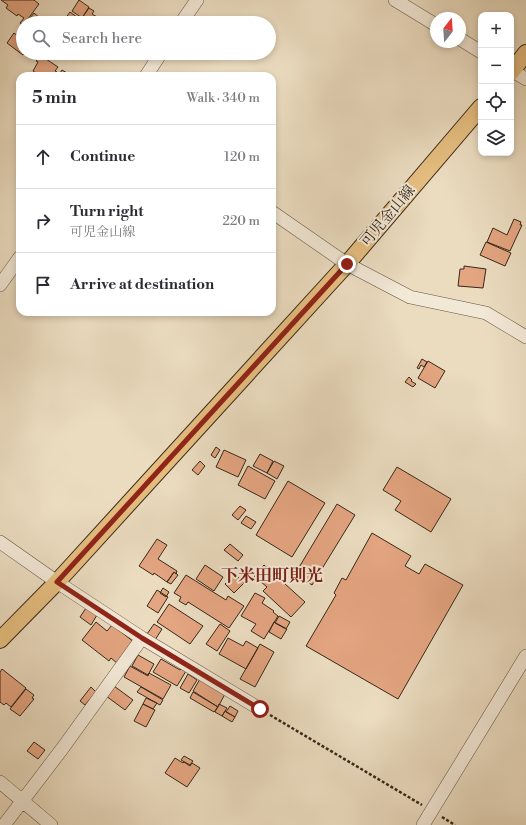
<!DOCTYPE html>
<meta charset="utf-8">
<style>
body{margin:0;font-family:"Libre Bodoni","Noto Serif JP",serif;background:#f7f7f7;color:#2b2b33}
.controls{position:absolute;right:12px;top:12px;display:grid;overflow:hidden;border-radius:8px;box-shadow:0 2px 6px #0003}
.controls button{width:36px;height:36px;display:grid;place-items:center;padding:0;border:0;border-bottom:1px solid #e1e1e2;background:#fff;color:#2b2b33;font:20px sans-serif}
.compass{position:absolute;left:430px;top:12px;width:36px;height:36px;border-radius:50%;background:#fff;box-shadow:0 2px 6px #0003;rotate:17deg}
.stop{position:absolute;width:12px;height:12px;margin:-9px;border:3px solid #8f2418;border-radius:50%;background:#fff}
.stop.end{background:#8f2418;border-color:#fff;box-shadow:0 1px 4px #0008}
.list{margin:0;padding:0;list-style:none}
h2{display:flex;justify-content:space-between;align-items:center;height:52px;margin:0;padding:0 16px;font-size:17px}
h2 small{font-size:13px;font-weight:400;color:#7c7c81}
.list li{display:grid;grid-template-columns:26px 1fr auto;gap:12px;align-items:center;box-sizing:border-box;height:64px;padding:0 16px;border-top:1px solid #e1e1e2}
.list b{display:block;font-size:15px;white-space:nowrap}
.list p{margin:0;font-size:13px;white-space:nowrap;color:#7c7c81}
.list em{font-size:13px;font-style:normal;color:#7c7c81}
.icon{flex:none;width:22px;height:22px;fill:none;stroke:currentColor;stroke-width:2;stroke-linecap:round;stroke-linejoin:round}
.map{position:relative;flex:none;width:526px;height:825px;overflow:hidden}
.search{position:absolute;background:#fff;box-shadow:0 2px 6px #0003;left:16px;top:16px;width:260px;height:44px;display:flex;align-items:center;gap:10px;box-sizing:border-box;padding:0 14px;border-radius:22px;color:#7c7c81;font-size:15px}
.panel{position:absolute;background:#fff;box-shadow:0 2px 6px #0003;left:16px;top:72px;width:260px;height:244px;border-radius:12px}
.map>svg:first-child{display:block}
.building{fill:#e4a581;stroke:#36281a}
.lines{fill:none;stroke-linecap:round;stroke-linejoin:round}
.minor-casing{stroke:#635544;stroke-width:14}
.major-casing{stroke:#36281a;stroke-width:18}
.path{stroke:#36281a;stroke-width:2.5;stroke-dasharray:3 2;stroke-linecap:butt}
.minor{stroke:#f2e8d6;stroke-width:13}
.major{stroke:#e6be80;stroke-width:16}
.route{stroke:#8f2418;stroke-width:5}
.labels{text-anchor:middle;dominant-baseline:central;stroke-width:4;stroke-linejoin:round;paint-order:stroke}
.street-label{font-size:15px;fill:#36281a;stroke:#f2e8d6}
.quarter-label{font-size:17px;font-weight:bold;fill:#7a1f14;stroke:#f2e8d6}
</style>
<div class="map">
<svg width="526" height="825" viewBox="0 0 526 825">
<rect width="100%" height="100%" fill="#ebdcc0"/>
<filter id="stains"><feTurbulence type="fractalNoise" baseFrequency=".005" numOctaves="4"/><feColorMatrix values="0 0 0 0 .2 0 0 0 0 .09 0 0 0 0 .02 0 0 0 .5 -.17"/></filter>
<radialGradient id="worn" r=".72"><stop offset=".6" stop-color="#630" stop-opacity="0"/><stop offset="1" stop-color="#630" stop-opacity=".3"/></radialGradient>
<!-- building -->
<path class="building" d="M1,0H34L39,4L25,23H23V25L20,23L24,18L18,14L17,16L6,8L8,5Z
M79,0L89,7L82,18L72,11Z
M89,8L94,11L92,14L97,17L92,23H90L82,18Z
M70,12L85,23H62Z
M34,13L46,23H26Z
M14,33L23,40V53H25L23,55L7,43Z
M40,55L58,67L55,71L57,72L54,76H40L33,71L38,62L36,61Z
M62,70L72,76H58Z
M514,219L521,222L520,225H522L510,251L487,242L493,228L507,235Z
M486,242L511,253L505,266L480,255Z
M464,266L486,269L483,288L458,286L460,269H464Z
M422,359L427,362L424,367L421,365L419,369L417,368Z
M428,361L445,371L435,388L418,378Z
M409,377L412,380L411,381L416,384L413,387L405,382Z
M216,447L220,450L215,458L211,455Z
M224,450L246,460L238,477L216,467Z
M260,454L273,461L267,473L253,466Z
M200,461L205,466L198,475L192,470Z
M274,461L284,466L277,479L267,473Z
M248,466L275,481L265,499L238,485Z
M397,467L451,499L431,532L395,510L401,501L383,490Z
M288,481L325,503L292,557L256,535Z
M337,504L355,515L312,585L295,574Z
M240,506L246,510L238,520L232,515Z
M246,516L256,522L251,529L241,523Z
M372,533L411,556L405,566L419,574L425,564L463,585L398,699L306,646L336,595L334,593L342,578L346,580Z
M157,539L167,545L158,559L177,571L176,574L174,572L167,582L154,573L153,575L139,566Z
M230,544L243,555L238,561L224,550Z
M205,565L223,577L214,591L196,579Z
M264,565L305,602L291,617L263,591L267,587L254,576Z
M174,572L178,575L171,584L167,582Z
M235,574L244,583L234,593L225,584Z
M186,575L226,600L228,596L244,606L229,628L188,602L186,605L179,601L181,597L174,593Z
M163,588L169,592L166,597L160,593Z
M157,590L168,597L158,613L147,606Z
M255,593L265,598L262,603L274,611L273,612L278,616L264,639L251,631L256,624L241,616Z
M169,604L203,626L190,644L157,622Z
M86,608L97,615L91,625L80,617Z
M279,616L290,622L286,629L275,623Z
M96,622L107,631L112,625L134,642L118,664L111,658L109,661L82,640Z
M274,622L287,629L281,639L269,632Z
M154,624L162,629L155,640L147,634Z
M220,624L230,631L217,651L206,644Z
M228,638L243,646L246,641L258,648L246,669L219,654Z
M260,644L274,652L255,687L240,679Z
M138,655L154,664L148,675L132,666Z
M161,659L180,670L182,668L186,671L177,686L153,672Z
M130,666L148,676L149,673L171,685L163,699L124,677Z
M2,669L26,688L11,707L6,703L4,705L0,702V672Z
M188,674L197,680L189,693L180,688Z
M200,679L225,694L218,707L193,691Z
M114,686L133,700L125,710L106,696Z
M91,687L96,692L85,705L80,701Z
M141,687L163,700L160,705L137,692Z
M26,689L34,695L32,698L34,699L20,716L10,709Z
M193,692L218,707L214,712L190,698Z
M146,698L157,703L153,709L143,704Z
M143,704L155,710L146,727L134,721Z
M219,704L227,708L222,716L215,712Z
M230,706L238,711L235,717L226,712Z
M225,711L235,717L232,722L222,716Z
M34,742L45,750L38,759L27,751Z
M184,756L193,761L190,765L181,760Z
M175,758L183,763L184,762L190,766L192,763L200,768L187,787L165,773Z"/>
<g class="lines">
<defs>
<path id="minor" d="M395,0L436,25
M181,23L197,0
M460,39L481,52
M511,70L526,79
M146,76L161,53
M272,212L347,264L410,297L486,313L526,337
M0,285L20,257
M0,542L57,582L142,638L260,709
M0,782L51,825
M4,825L62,749L142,638
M423,825L526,656"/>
<path id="major" d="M511,72L526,53
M0,640L57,582L347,264L481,107"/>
</defs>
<!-- minor casing -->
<use href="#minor" class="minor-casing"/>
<!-- major casing -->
<use href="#major" class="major-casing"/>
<!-- path -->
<path class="path" d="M270,715L422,805
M442,817L455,825"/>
<!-- minor -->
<use href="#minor" class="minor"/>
<!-- major -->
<use href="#major" class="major"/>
</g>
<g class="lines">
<!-- route -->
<path class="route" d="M260,709L142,638L57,582L347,264"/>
</g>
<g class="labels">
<!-- street labels -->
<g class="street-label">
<text transform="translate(388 216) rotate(-50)">可児金山線</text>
</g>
<!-- quarter labels -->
<g class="quarter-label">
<text x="272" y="576">下米田町則光</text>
</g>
</g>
<rect width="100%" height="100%" filter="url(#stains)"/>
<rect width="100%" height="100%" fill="url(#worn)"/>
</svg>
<div class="controls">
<button>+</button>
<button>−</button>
<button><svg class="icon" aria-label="locate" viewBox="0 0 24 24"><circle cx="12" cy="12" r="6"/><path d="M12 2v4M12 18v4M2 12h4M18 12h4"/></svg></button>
<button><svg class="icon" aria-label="layers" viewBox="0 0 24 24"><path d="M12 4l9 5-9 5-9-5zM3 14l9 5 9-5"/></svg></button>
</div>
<svg class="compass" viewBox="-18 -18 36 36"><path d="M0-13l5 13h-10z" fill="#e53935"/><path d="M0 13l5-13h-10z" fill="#7c7c81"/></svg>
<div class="stop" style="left:260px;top:709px"></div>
<div class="stop end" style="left:347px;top:264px"></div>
<div class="search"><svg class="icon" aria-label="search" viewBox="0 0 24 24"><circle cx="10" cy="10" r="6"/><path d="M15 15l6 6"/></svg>Search here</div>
<section class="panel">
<h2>5 min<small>Walk · 340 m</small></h2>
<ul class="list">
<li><svg class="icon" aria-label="ahead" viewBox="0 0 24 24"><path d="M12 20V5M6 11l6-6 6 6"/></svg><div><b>Continue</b></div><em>120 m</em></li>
<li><svg class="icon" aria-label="right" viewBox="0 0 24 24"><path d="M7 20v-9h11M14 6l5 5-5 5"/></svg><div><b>Turn right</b><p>可児金山線</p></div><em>220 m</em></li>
<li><svg class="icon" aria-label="arrive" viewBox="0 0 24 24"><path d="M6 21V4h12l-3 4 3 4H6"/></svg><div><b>Arrive at destination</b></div></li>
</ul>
</section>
</div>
